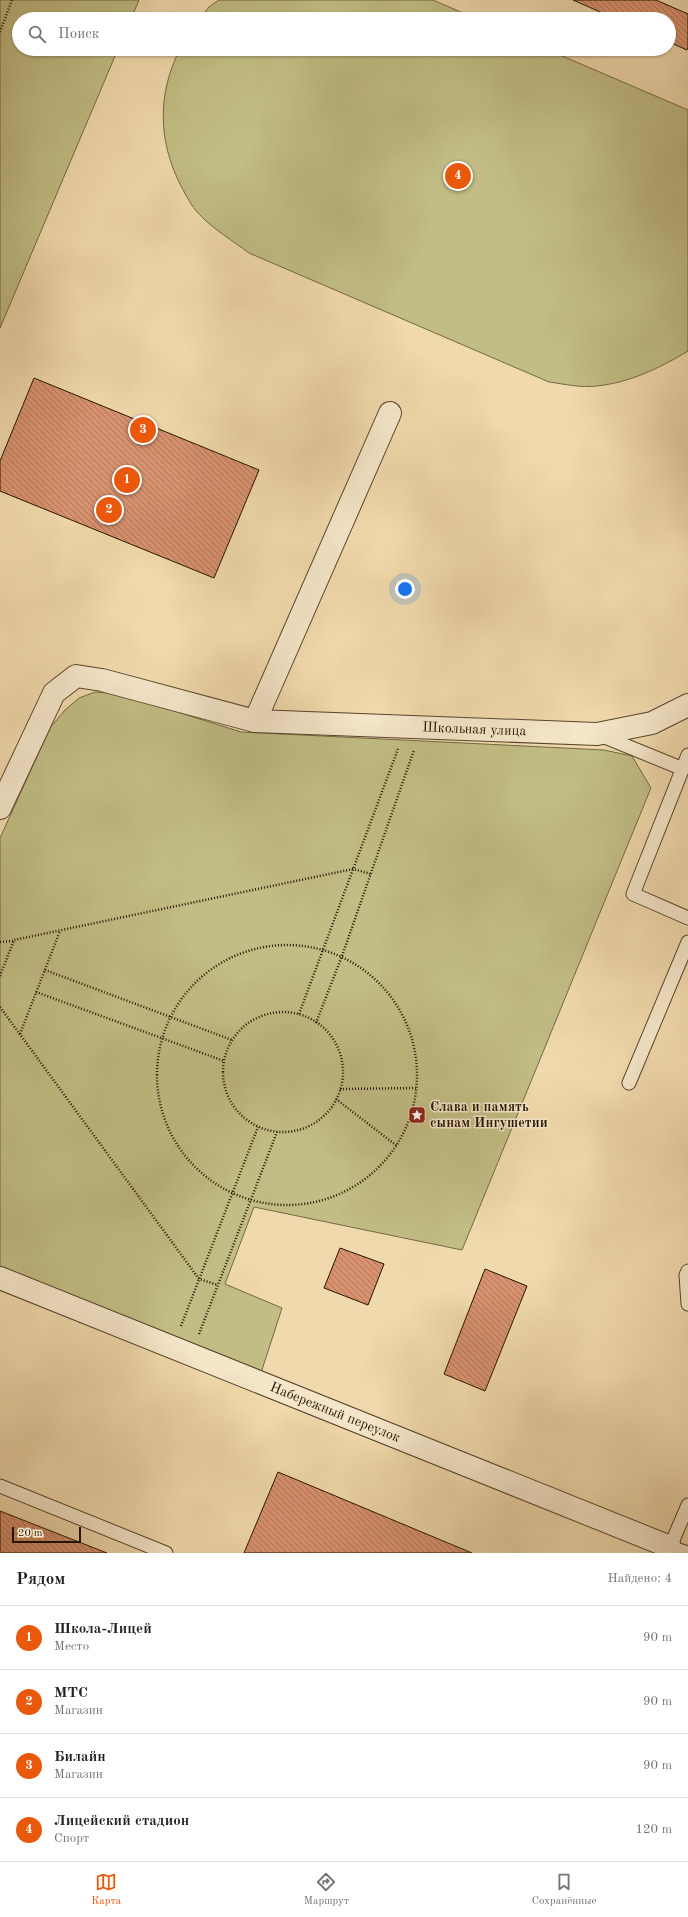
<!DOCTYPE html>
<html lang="ru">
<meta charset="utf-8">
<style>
body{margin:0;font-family:"Old Standard TT",serif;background:#f6f6f6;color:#202124}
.scale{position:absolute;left:12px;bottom:10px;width:69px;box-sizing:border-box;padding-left:4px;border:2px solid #261401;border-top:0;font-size:11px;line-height:14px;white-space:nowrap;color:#261401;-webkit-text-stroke:3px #f5e6c9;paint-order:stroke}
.you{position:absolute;left:405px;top:589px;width:14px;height:14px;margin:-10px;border:3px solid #fff;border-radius:50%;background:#1a73e8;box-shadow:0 0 0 6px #1a73e833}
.badge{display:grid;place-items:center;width:26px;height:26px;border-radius:50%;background:#ea580c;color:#fff;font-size:13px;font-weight:700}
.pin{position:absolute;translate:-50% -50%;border:2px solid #fff;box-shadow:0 1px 4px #0006}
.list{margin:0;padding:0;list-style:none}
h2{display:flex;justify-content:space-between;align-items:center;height:52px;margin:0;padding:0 16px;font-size:17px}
h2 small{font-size:13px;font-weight:400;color:#757577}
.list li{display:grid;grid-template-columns:26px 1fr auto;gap:12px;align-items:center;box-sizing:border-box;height:64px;padding:0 16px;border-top:1px solid #e0e0e0}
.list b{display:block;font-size:15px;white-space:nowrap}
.list p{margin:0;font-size:13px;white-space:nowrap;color:#757577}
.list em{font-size:13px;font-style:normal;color:#757577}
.icon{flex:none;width:22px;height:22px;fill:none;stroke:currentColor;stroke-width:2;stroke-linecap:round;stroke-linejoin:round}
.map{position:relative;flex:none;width:688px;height:1553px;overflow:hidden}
.search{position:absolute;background:#fff;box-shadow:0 1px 3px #0004;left:12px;right:12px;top:12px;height:44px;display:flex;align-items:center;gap:10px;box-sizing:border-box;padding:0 14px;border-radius:22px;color:#757577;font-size:15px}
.sheet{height:308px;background:#fff}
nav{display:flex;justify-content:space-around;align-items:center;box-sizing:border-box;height:56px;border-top:1px solid #e0e0e0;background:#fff;font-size:11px;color:#757577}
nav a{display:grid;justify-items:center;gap:2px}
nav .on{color:#ea580c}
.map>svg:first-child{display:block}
.green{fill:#c1bd84;stroke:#746842}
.building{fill:url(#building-back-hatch);stroke:#261401}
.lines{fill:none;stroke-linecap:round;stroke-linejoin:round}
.lane-casing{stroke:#58452c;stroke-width:15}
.street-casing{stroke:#58452c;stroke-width:24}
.path{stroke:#261401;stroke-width:2.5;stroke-dasharray:1 2;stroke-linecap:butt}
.lane{stroke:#f5e6c9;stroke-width:13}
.street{stroke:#f5e6c9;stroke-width:22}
.labels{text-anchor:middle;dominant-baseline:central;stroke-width:3;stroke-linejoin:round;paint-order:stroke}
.street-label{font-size:14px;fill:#261401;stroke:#f5e6c9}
.poi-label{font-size:14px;font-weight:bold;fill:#261401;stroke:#f5e6c9;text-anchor:start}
</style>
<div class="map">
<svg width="688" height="1553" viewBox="0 0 688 1553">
<defs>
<pattern id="building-back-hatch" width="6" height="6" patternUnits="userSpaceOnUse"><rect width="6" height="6" fill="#d8926f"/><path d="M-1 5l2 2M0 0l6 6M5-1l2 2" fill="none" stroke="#af7659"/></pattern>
</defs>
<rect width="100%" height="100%" fill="#f0d9ac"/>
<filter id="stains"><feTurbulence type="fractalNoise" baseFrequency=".005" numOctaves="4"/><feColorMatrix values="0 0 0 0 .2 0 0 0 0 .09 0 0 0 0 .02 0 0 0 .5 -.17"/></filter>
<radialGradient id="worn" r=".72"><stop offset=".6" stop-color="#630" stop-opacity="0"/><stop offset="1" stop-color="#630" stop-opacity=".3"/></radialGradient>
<!-- green -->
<path class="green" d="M0,0H139L131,19H19V49H118L0,328Z
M219,0H433L477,19H199L209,7Z
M180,49H546L688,110V351C660,368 629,383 596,386C581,388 564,384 549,382L249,253C232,240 214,230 199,214C191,206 186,195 181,186C158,141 157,94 180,49Z
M95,692L120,694L241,732L604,750L632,756L651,788L462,1250L254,1207L225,1284L282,1308L260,1376L0,1269V838L50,728L65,710L79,698Z"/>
<!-- building -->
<path class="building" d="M573,0H656L688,14V48L687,50L669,42V19H616Z
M34,378L259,470L214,578L0,491V461Z
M340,1248L384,1264L368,1305L324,1288Z
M485,1269L527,1286L485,1391L444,1374Z
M278,1472L472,1553H244Z
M0,1511L107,1553H0Z"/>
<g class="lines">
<defs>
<path id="lane" d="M600,735L683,769
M688,755L633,894L688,918
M629,1083L688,942
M688,1271L686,1275L688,1304
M0,1486L166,1553
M688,1553L670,1547L688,1505"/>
<g id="street">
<path d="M255,721L390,413"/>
<path id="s1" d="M0,808L54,693L76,676L102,680L255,721L597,734L652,723L688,705"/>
<path id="s2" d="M0,1278L670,1547"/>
</g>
</defs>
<!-- lane casing -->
<use href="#lane" class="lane-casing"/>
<!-- street casing -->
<use href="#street" class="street-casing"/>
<!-- path -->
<path class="path" d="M0,32L12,0
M0,942L14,941
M157 1075a130 130 0 1 1 260 0a130 130 0 1 1-260 0Z
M45,970L232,1040
M0,976L14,940L353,869L371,874
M36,992L224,1061
M0,1007L199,1279L218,1285
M223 1072a60 60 0 1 1 120 0a60 60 0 1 1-120 0Z
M299,1014L398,749
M316,1023L342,956L414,750
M20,1034L60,931
M340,1089L416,1088
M336,1099L397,1146
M181,1326L258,1127
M199,1334L277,1132"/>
<!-- lane -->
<use href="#lane" class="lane"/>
<!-- street -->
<use href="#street" class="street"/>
</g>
<!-- icons -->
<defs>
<symbol id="sight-square" viewBox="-11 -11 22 22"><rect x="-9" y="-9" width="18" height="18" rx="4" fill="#8f2418" stroke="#f5e6c9"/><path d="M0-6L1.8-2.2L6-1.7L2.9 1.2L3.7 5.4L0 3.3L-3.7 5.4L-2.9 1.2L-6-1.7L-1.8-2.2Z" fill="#fff"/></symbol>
</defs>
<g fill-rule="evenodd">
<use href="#sight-square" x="407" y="1105" width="20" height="20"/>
</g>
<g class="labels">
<!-- street labels -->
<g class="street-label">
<text stroke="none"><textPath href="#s1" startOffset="559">Школьная улица</textPath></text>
<text stroke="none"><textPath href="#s2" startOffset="361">Набережный переулок</textPath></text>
</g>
<!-- poi labels -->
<g class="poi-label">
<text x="430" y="1107">Слава и память<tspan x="430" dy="16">сынам Ингушетии</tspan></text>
</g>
</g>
<rect width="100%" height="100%" filter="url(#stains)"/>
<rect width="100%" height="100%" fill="url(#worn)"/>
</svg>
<div class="scale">20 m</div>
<div class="you"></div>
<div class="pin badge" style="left:127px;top:480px">1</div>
<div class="pin badge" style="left:109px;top:510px">2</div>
<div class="pin badge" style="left:143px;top:430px">3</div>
<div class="pin badge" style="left:458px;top:176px">4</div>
<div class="search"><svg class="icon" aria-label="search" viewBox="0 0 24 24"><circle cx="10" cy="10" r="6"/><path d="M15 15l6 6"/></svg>Поиск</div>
</div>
<section class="sheet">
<h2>Рядом<small>Найдено: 4</small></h2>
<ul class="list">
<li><span class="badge">1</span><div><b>Школа-Лицей</b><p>Место</p></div><em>90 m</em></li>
<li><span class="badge">2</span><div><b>МТС</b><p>Магазин</p></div><em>90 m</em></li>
<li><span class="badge">3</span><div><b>Билайн</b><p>Магазин</p></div><em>90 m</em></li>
<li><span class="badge">4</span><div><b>Лицейский стадион</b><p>Спорт</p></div><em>120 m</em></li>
</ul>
</section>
<nav>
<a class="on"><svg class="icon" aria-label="map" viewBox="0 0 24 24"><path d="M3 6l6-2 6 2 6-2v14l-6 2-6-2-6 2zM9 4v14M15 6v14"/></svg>Карта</a>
<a><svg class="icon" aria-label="directions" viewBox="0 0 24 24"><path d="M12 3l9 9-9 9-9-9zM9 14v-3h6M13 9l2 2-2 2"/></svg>Маршрут</a>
<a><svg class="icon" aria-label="saved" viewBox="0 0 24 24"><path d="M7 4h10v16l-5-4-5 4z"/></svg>Сохранённые</a>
</nav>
